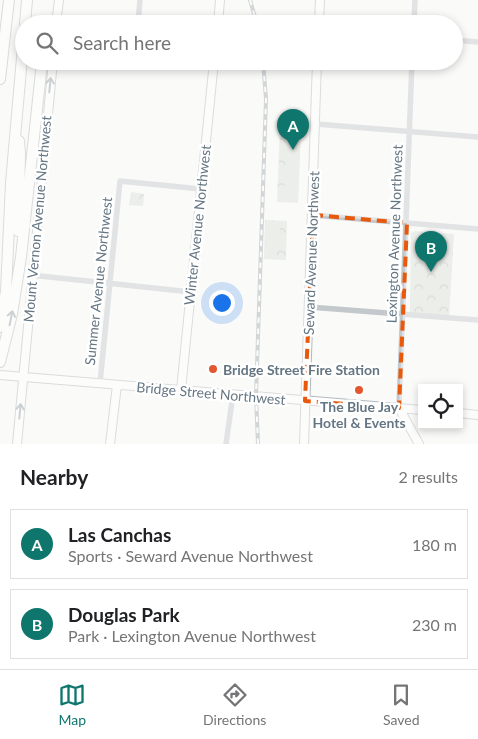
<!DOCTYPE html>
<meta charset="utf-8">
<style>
body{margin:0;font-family:Lato,sans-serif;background:#f6f6f6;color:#202124}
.controls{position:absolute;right:15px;bottom:15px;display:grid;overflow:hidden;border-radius:0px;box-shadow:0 2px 8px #0003}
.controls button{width:45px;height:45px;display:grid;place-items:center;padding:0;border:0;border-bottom:1px solid #e0e0e0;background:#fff;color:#202124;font:25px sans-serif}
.you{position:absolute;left:221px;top:302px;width:18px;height:18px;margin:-12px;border:4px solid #fff;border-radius:50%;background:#1a73e8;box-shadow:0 0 0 8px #1a73e833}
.badge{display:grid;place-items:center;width:32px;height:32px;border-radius:50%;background:#0f766e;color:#fff;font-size:16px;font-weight:700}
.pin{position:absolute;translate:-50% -41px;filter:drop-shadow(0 1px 2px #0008)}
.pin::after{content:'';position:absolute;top:26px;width:18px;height:15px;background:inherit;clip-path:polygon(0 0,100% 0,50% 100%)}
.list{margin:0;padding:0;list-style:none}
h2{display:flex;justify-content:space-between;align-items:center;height:65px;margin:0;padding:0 20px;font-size:21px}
h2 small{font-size:16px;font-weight:400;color:#757577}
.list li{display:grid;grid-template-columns:32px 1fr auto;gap:15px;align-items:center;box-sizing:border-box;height:70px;margin:0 10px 10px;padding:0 10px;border:1px solid #e0e0e0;border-radius:0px}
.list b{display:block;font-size:19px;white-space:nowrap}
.list p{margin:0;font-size:16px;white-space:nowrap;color:#757577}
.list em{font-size:16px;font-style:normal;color:#757577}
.icon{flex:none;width:28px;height:28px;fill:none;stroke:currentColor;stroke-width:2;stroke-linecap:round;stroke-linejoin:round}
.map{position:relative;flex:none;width:478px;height:444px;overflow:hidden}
.search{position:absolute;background:#fff;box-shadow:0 2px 8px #0003;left:15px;right:15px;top:15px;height:55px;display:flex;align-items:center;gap:12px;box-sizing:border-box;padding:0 18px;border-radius:28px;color:#757577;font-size:19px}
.sheet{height:225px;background:#fff}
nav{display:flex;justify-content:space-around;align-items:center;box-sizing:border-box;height:70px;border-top:1px solid #e0e0e0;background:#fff;font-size:14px;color:#757577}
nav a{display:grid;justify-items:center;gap:2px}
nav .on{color:#0f766e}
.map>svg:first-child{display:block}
.forest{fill:url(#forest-crowns)}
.pitch{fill:#dadfd7}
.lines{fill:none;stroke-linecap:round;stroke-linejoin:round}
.secondary-casing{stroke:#b3babf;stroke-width:10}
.highway-casing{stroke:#b4b9bd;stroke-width:12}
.street{stroke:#c3c8cc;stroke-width:5.5}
.secondary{stroke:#fff;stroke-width:8}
.highway{stroke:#fff;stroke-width:10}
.rail-casing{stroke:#a2aab0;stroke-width:4}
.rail{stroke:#fff;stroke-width:2;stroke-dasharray:5.5;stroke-linecap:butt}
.oneway{stroke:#939fa8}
.marked{fill:none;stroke:#e8590c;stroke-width:4;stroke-dasharray:10 6;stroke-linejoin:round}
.poi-dot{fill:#e4572e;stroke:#fff;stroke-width:2}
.labels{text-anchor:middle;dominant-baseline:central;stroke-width:5;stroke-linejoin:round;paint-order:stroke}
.street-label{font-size:14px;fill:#657683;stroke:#fff}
.poi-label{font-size:14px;font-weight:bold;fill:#657683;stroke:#fff;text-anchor:start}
</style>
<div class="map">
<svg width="478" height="444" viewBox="0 0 478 444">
<defs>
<pattern id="forest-crowns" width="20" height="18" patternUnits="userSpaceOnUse" patternTransform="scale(1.25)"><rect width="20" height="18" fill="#dadfd7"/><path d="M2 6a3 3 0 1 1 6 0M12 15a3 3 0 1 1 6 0" fill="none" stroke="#b4b9b4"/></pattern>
</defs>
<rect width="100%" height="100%" fill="#fafaf8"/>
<!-- forest -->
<path class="forest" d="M280,128L301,129L298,203L277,202Z
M131,192L144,194L143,206L129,205Z
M265,220L287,221L286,260L264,259Z
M415,231L454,234L449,316L410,313L411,233Z"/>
<!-- pitch -->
<path class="pitch" d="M287,135L301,136L299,164H285Z
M285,170L299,171L298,200L284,199Z
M266,224H280L279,250L265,249Z"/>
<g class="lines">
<defs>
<path id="secondary" d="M56,24L59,0
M218,24L220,0
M319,24L320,0
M0,375L422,410
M181,390L214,61
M399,408L419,444
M459,413L478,415
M17,444L53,61
M110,444L117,385
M304,444L317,61"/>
<path id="highway" d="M25,24L27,0
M55,24L57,19
M0,79L9,0
M18,231L20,154L19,141
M0,327L6,291L11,183L24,35
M0,362L12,314L21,257L41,72L43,61"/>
</defs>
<!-- secondary casing -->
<use href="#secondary" class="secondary-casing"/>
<!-- highway casing -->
<use href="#highway" class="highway-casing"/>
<!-- street -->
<path class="street" d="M138,24L140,0
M414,24L415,0
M454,40L478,42
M316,124L478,137
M313,215L478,229
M31,275L191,292
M309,307L478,320
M100,383L120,181L201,189
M399,408L412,61
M226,444L233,394"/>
<!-- secondary -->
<use href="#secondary" class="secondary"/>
<!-- highway -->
<use href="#highway" class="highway"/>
<defs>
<path id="rail" d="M250,0L257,24
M258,444L256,396L266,99L263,61"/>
</defs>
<!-- rail casing -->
<use href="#rail" class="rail-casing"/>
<!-- rail -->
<use href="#rail" class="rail"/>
</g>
<!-- one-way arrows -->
<defs><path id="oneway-shaft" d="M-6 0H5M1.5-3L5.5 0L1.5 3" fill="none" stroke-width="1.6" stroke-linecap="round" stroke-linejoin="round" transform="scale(1.25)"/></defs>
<g class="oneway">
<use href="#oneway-shaft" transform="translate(50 85) rotate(-84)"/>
<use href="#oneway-shaft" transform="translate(11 318) rotate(-79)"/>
<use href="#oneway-shaft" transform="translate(20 411) rotate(-85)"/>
</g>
<!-- marked area -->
<path d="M0 0H478V444H0ZM313,215L407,223L399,408L305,401Z" fill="#fafaf8" fill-opacity=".55" fill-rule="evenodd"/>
<path class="marked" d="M313,215L407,223L399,408L305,401Z"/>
<!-- markers -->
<g class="poi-dot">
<circle cx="213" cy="369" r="5"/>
<circle cx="359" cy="390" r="5"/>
</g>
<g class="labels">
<!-- street labels -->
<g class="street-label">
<text transform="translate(37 219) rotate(-85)">Mount Vernon Avenue Northwest</text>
<text transform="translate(197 225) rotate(-84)">Winter Avenue Northwest</text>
<text transform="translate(394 234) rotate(-88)">Lexington Avenue Northwest</text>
<text transform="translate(311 253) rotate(-88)">Seward Avenue Northwest</text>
<text transform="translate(98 281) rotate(-84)">Summer Avenue Northwest</text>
<text transform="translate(211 393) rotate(5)">Bridge Street Northwest</text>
</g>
<!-- poi labels -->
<g class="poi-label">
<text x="223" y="369">Bridge Street Fire Station</text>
<text x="359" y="406" text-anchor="middle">The Blue Jay<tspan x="359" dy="16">Hotel &amp; Events</tspan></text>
</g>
</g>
</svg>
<div class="controls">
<button><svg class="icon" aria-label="locate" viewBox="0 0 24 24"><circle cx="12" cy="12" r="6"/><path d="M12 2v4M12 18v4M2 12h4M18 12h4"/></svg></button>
</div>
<div class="you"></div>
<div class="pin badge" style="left:293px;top:150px">A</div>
<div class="pin badge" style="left:431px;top:272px">B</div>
<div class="search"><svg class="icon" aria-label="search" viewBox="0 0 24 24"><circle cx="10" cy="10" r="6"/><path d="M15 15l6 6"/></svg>Search here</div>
</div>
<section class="sheet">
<h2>Nearby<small>2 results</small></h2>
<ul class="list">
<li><span class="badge">A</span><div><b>Las Canchas</b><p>Sports · Seward Avenue Northwest</p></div><em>180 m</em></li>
<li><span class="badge">B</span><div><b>Douglas Park</b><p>Park · Lexington Avenue Northwest</p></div><em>230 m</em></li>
</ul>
</section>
<nav>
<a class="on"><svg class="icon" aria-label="map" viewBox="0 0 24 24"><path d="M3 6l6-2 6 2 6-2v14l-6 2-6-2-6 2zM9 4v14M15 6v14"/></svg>Map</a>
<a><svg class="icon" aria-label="directions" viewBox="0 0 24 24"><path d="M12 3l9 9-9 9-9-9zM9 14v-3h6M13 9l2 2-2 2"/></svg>Directions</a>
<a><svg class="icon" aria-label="saved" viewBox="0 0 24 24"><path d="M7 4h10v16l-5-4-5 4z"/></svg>Saved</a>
</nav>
